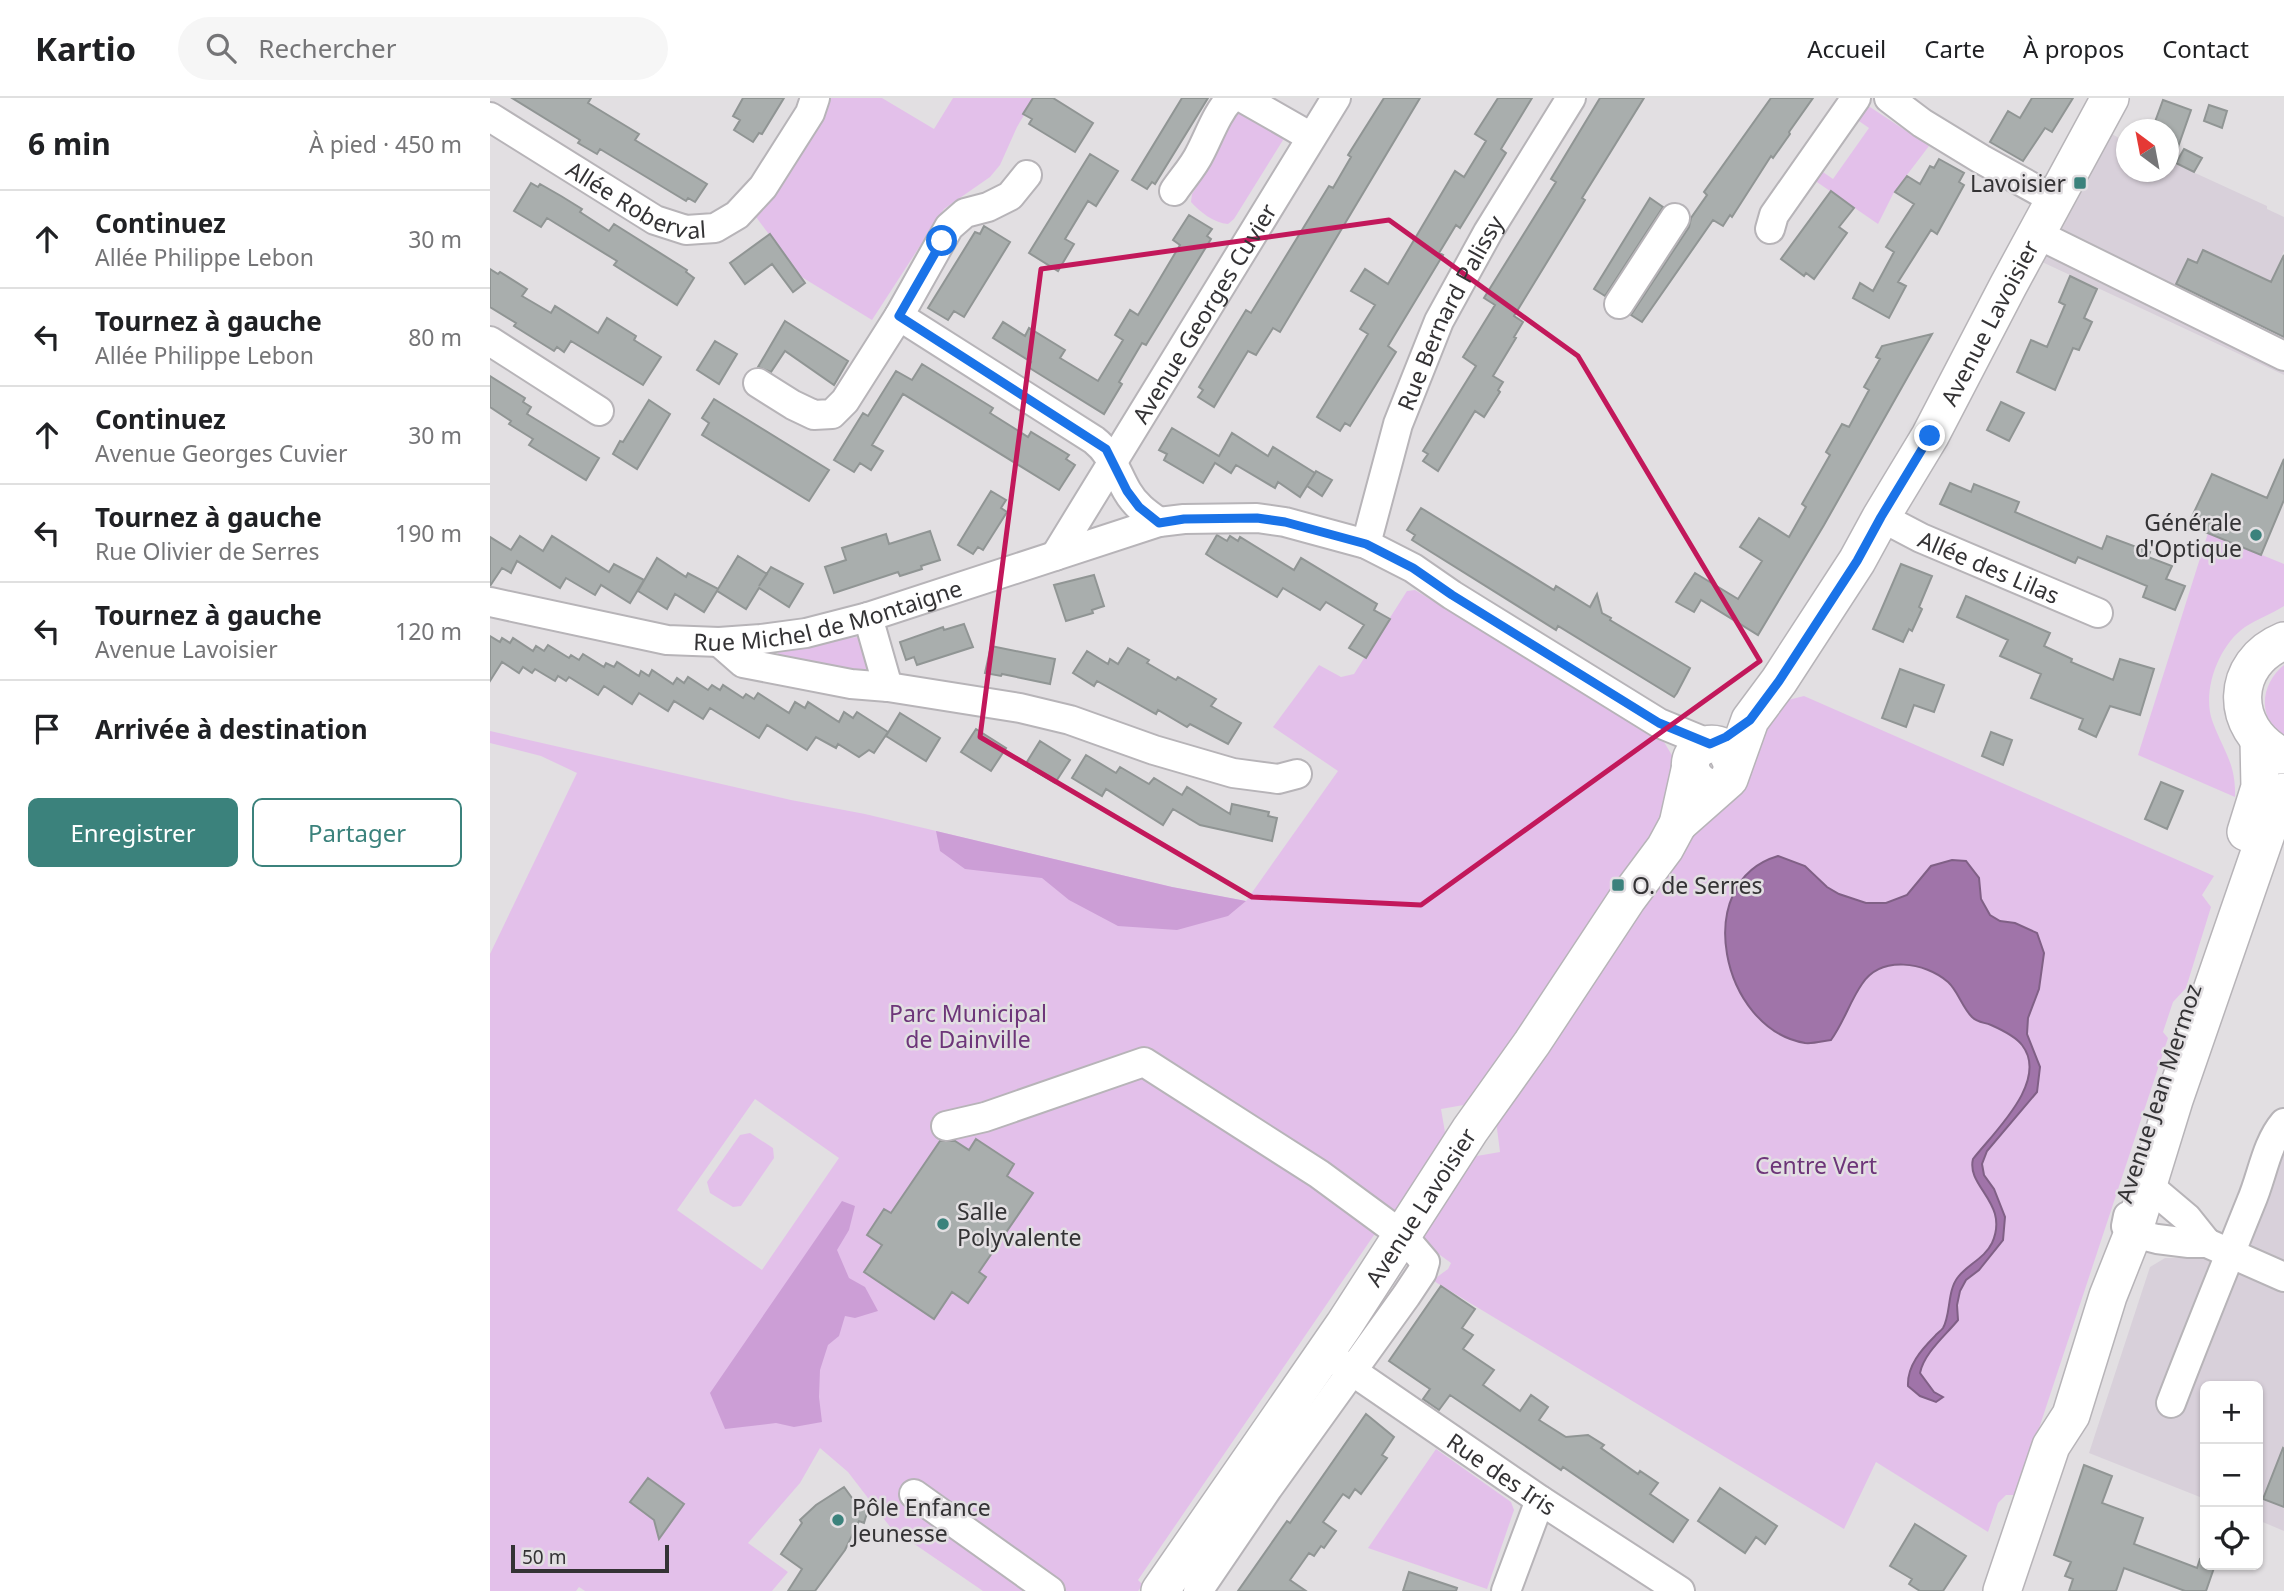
<!DOCTYPE html>
<html lang="fr">
<meta charset="utf-8">
<style>
body{margin:0;font-family:"Noto Sans",sans-serif;background:#f6f6f6;color:#202124}
.controls{position:absolute;right:21px;bottom:21px;display:grid;overflow:hidden;border-radius:10px;box-shadow:0 2px 5px #0004}
.controls button{width:63px;height:63px;display:grid;place-items:center;padding:0;border:0;border-bottom:2px solid #e0e0e0;background:#fff;color:#202124;font:35px sans-serif}
.compass{position:absolute;left:1626px;top:21px;width:63px;height:63px;border-radius:50%;background:#fff;box-shadow:0 2px 5px #0004;rotate:328deg}
.scale{position:absolute;left:21px;bottom:18px;width:158px;box-sizing:border-box;padding-left:7px;border:4px solid #343335;border-top:0;font-size:19px;line-height:24px;white-space:nowrap;color:#343335;-webkit-text-stroke:5px #e2dfe2;paint-order:stroke}
.stop{position:absolute;width:21px;height:21px;margin:-16px;border:5px solid #1a73e8;border-radius:50%;background:#fff}
.stop.end{background:#1a73e8;border-color:#fff;box-shadow:0 2px 7px #0008}
.list{margin:0;padding:0;list-style:none}
h2{display:flex;justify-content:space-between;align-items:center;height:91px;margin:0;padding:0 28px;font-size:30px}
h2 small{font-size:23px;font-weight:400;color:#757577}
.list li{display:grid;grid-template-columns:46px 1fr auto;gap:21px;align-items:center;box-sizing:border-box;height:98px;padding:0 28px;border-top:2px solid #e0e0e0}
.list b{display:block;font-size:26px;white-space:nowrap}
.list p{margin:0;font-size:23px;white-space:nowrap;color:#757577}
.list em{font-size:23px;font-style:normal;color:#757577}
.actions{display:flex;gap:14px;padding:21px 28px}
.actions a{flex:1;padding:16px 0;border:2px solid #3b827c;border-radius:10px;text-align:center;font-size:24px;color:#3b827c}
.actions .main{background:#3b827c;color:#fff}
.icon{flex:none;width:38px;height:38px;fill:none;stroke:currentColor;stroke-width:2;stroke-linecap:round;stroke-linejoin:round}
.map{position:relative;flex:none;width:1794px;height:1493px;overflow:hidden}
header{display:flex;align-items:center;gap:42px;box-sizing:border-box;height:98px;padding:0 35px;background:#fff;border-bottom:2px solid #e0e0e0}
header strong{font-size:33px}
nav{display:flex;gap:38px;margin-inline-start:auto;font-size:24px}
.search{width:490px;height:63px;background:#f6f6f6;display:flex;align-items:center;gap:18px;box-sizing:border-box;padding:0 24px;border-radius:38px;color:#757577;font-size:26px}
main{display:flex}
aside{flex:1;background:#fff}
.map>svg:first-child{display:block}
.built{fill:#d8d0da}
.green{fill:#e3c0ea;fill-rule:evenodd}
.forest{fill:#cc9ed6}
.water{fill:#a074a9;stroke:#806086;stroke-width:2}
.building{fill:#a9aead;stroke:#909594;stroke-width:2}
.lines{fill:none;stroke-linecap:round;stroke-linejoin:round}
.minor-casing{stroke:#b7b4b8;stroke-width:32}
.major-casing{stroke:#b7b4b8;stroke-width:40}
.minor{stroke:#fff;stroke-width:28}
.major{stroke:#fff;stroke-width:37}
.route{stroke:#1a73e8;stroke-width:9}
.marked{fill:none;stroke:#c2185b;stroke-width:5;stroke-linejoin:round}
.poi-dot{fill:#3b827c;stroke:#e2dfe2;stroke-width:2.5}
.labels{text-anchor:middle;dominant-baseline:central;stroke-width:5;stroke-linejoin:round;paint-order:stroke}
.poi-label{font-size:23px;fill:#343335;stroke:#e2dfe2;text-anchor:start}
.street-label{font-size:23px;fill:#343335;stroke:#e2dfe2}
.park-label{font-size:23px;fill:#6d3579;stroke:#e2dfe2}
</style>
<header>
<strong>Kartio</strong>
<div class="search"><svg class="icon" aria-label="search" viewBox="0 0 24 24"><circle cx="10" cy="10" r="6"/><path d="M15 15l6 6"/></svg>Rechercher</div>
<nav><a>Accueil</a><a>Carte</a><a>À propos</a><a>Contact</a></nav>
</header>
<main>
<aside>
<h2>6 min<small>À pied · 450 m</small></h2>
<ul class="list">
<li><svg class="icon" aria-label="ahead" viewBox="0 0 24 24"><path d="M12 20V5M6 11l6-6 6 6"/></svg><div><b>Continuez</b><p>Allée Philippe Lebon</p></div><em>30 m</em></li>
<li><svg class="icon" aria-label="left" viewBox="0 0 24 24"><path d="M17 20v-9H6M10 6l-5 5 5 5"/></svg><div><b>Tournez à gauche</b><p>Allée Philippe Lebon</p></div><em>80 m</em></li>
<li><svg class="icon" aria-label="ahead" viewBox="0 0 24 24"><path d="M12 20V5M6 11l6-6 6 6"/></svg><div><b>Continuez</b><p>Avenue Georges Cuvier</p></div><em>30 m</em></li>
<li><svg class="icon" aria-label="left" viewBox="0 0 24 24"><path d="M17 20v-9H6M10 6l-5 5 5 5"/></svg><div><b>Tournez à gauche</b><p>Rue Olivier de Serres</p></div><em>190 m</em></li>
<li><svg class="icon" aria-label="left" viewBox="0 0 24 24"><path d="M17 20v-9H6M10 6l-5 5 5 5"/></svg><div><b>Tournez à gauche</b><p>Avenue Lavoisier</p></div><em>120 m</em></li>
<li><svg class="icon" aria-label="arrive" viewBox="0 0 24 24"><path d="M6 21V4h12l-3 4 3 4H6"/></svg><div><b>Arrivée à destination</b></div></li>
</ul>
<div class="actions"><a class="main">Enregistrer</a><a>Partager</a></div>
</aside>
<div class="map">
<svg width="1794" height="1493" viewBox="0 0 1794 1493">
<rect width="100%" height="100%" fill="#e2dfe2"/>
<!-- built -->
<path class="built" d="M1606,27L1636,44V74H1678L1679,63L1777,108V111L1794,119V153L1781,184L1794,190V277L1535,156Z
M1794,1025V1433L1768,1422V1288H1715V1401L1599,1355L1660,1169L1675,1160H1709L1717,1145L1739,1155Z"/>
<!-- green -->
<path class="green" d="M341,0H392L444,31L463,0H544L527,29L510,67L500,79L454,111L382,222L310,178L266,119Z
M747,7L791,34L793,42L744,121L738,126C724,125 710,114 701,104L702,96L720,67Z
M1380,9L1439,48L1404,94L1388,126L1324,82L1330,72L1343,81L1379,30L1366,21L1375,10Z
M1718,435L1794,466V508C1782,516 1767,521 1755,529C1729,547 1712,592 1722,622C1733,653 1746,664 1745,699L1648,657Z
M925,492L1174,644L1183,659L1184,707L985,1005L951,1011L957,1046L892,1139L884,1137L648,1482L653,1487L648,1493H493L401,1430L358,1374L330,1350L310,1385L258,1445L298,1474L282,1493H95L89,1489L86,1493H0V856L87,675L51,658L0,645V633L301,702L375,716L682,789L756,803L848,673L783,629L829,567L851,579L864,576L917,493ZM265,1001L349,1060L272,1172L187,1112Z
M367,539L376,546L378,570L370,577L288,560V555L293,550Z
M1794,567V637C1766,621 1771,585 1794,567Z
M1314,598L1724,778L1712,797L1721,809L1696,890L1683,904L1673,934L1678,940L1527,1397H1516L1508,1405L1498,1434L1386,1364L1354,1431L947,1185L943,1182L958,1171L961,1165L924,1138L975,1060L1010,1054L1005,1015L1182,756L1255,664L1294,603Z
M260,1035L283,1050L284,1060L251,1108L243,1109L220,1095L217,1084L250,1037Z
M946,1351L1021,1404L1024,1412L997,1491L878,1450Z"/>
<!-- forest -->
<path class="forest" d="M446,733L682,789L756,803L738,818L687,832L628,828L579,802L552,780L475,771L450,753Z
M352,1103L365,1108L359,1132L347,1152L359,1180L375,1189L388,1213L365,1220L355,1218L349,1238L338,1247L330,1272L329,1299L332,1324L304,1329L286,1325L235,1331L220,1295Z"/>
<!-- water -->
<path class="water" d="M1288,758L1315,768L1337,789L1349,796L1376,805H1396L1417,797L1441,768L1462,762L1476,763L1489,780L1491,801L1500,817L1510,823L1525,825L1547,835L1554,855L1549,891L1538,920L1537,936L1550,969L1547,994L1497,1053L1492,1066L1494,1077L1504,1091L1515,1119L1513,1142L1489,1172L1476,1182L1470,1193L1467,1207L1468,1222C1455,1238 1434,1255 1430,1275L1444,1294L1453,1299L1446,1304L1430,1298L1418,1288C1417,1268 1431,1252 1445,1238C1447,1235 1451,1233 1453,1230C1461,1216 1457,1193 1468,1179C1477,1167 1495,1160 1502,1145C1520,1105 1476,1089 1483,1061C1503,1035 1560,983 1532,947C1526,939 1510,931 1501,927C1494,924 1488,925 1482,919C1472,909 1468,893 1458,884C1435,864 1391,857 1372,886C1360,903 1354,924 1341,942C1333,943 1323,946 1315,945C1231,931 1200,784 1288,758Z"/>
<!-- building -->
<path class="building" d="M22,0H101L98,5L149,36L145,42L217,86L205,104L198,100L196,103L110,51L107,56L88,45L90,42Z
M253,0H294L272,36L269,35L263,44L244,32L250,22L243,18Z
M543,0H563L603,25L585,54L539,26L542,21L533,16Z
M692,0H718L665,86L662,84L657,91L642,82Z
M894,0H930L790,234L783,230L766,257L758,253L724,309L708,299L713,292L709,289L756,212L761,215L839,88L843,90L861,59L858,57Z
M1008,0H1042L1011,51L1016,55L970,130L966,127L949,155L953,157L898,248L906,254L860,328L855,325L850,333L827,319L878,236L870,231L885,207L861,193L875,171L898,186L965,73L974,79L996,43L985,36Z
M1110,0H1154L1092,100L1095,102L1024,218L1033,224L1024,239L1026,240L1003,278L1013,284L1008,292L1010,294L994,319L985,313L948,373L933,363L938,356L933,353L986,268L973,259L1005,207L994,200L1066,84L1061,81Z
M1281,0H1323L1299,34L1300,36L1283,60L1281,58L1242,119L1240,117L1233,128L1223,122L1152,224L1141,217L1199,129L1201,120L1217,97L1214,94Z
M1542,0H1583L1562,34L1555,30L1533,63L1500,44L1518,13L1530,20Z
M1673,2L1701,12L1681,69L1678,68V32H1662Z
M1719,7L1737,13L1732,30L1714,23Z
M1694,51L1712,60L1704,74L1686,65Z
M600,56L628,73L606,108L598,103L575,141L584,146L568,173L539,155Z
M1449,61L1474,75L1469,84L1474,87L1447,136L1441,132L1408,184L1416,188L1399,220L1363,200L1370,185L1383,193L1404,154L1396,149L1424,106L1405,94L1417,78L1430,86L1440,68L1444,70Z
M41,85L48,89L50,86L71,98L92,111L90,114L119,133L124,126L197,172L196,174L204,180L187,207L124,167L127,163L57,120L51,129L24,113Z
M1341,93L1364,110L1349,129L1357,135L1324,181L1316,175L1314,178L1291,161Z
M1160,100L1173,109L1115,198L1104,191Z
M699,117L722,131L717,138L721,141L656,247L652,245L629,284L632,286L614,316L538,269L541,264L503,240L513,224L535,238L539,230L575,252L570,260L608,283L633,242L625,237L640,212L648,217L659,199L690,147L683,142Z
M494,128L520,144L474,219L464,213L458,222L438,210L485,134L490,136Z
M280,136L315,185L303,194L282,166L255,186L240,165Z
M1713,152L1781,184L1794,157V239L1686,186L1698,161L1707,165Z
M0,171L8,176L10,174L37,191L32,198L61,215L65,208L108,235L117,220L146,238L144,242L171,259L153,287L81,243L74,254L67,249L64,253L24,228L26,225L0,209Z
M1580,178L1607,191L1594,220L1602,224L1589,252L1583,250L1565,292L1527,274L1541,242L1557,249L1575,207L1569,204Z
M295,223L358,263L344,287L295,253L281,274L268,269Z
M1442,236L1334,427L1268,537L1211,502L1204,514L1186,504L1205,475L1248,501L1272,463L1250,449L1269,420L1299,439L1316,409L1312,406L1340,357L1336,354L1352,326L1359,329L1379,292L1374,289L1390,261L1386,259L1392,248Z
M225,243L247,256L229,286L207,272Z
M432,266L503,310L500,315L538,339L541,334L579,357L576,361L585,367L569,392L413,296L382,347L393,353L381,372L370,365L364,374L344,362L373,315L378,318L406,273L422,282Z
M0,278L35,300L33,304L41,309L37,316L109,360L96,382L39,347L43,341L19,326L21,323L0,309Z
M224,301L339,372L319,403L212,337L219,325L212,320Z
M159,302L180,316L147,371L123,356L130,343L133,344Z
M1511,304L1534,315L1519,343L1497,332Z
M682,330L729,358L742,335L778,358L783,349L825,375L810,399L788,384L785,390L746,367L741,375L725,365L713,385L674,362L677,356L669,352Z
M1794,361V402L1771,457L1698,427L1722,376L1777,400Z
M826,373L842,382L832,398L817,388Z
M1460,385L1481,394L1484,386L1529,404L1525,414L1612,451L1617,438L1660,454L1658,459L1682,468L1676,481L1695,488L1685,512L1653,499L1657,488L1588,459L1585,465L1450,406Z
M501,393L516,402L511,410L517,414L493,452L488,449L483,456L468,447Z
M931,410L1064,492L1066,488L1100,509L1107,496L1112,515L1121,520L1120,522L1200,570L1187,595L1184,599L1068,528L1066,532L922,442L925,437L917,432Z
M440,433L450,462L431,468L432,471L410,478L408,474L344,495L335,469L356,462L352,450L396,436L399,446Z
M727,437L737,443L740,438L748,443L750,439L804,472L811,460L887,506L884,512L900,521L876,560L859,550L874,527L836,504L830,512L793,490L787,499L725,462L716,456Z
M30,438L53,453L62,438L119,474L124,466L154,482L140,505L111,487L105,497L76,480L70,490L27,463L21,475L12,470L0,488V439L21,452Z
M248,458L277,476L269,488L281,469L313,486L299,509L269,490L256,511L227,493L214,514L185,496L177,511L148,493L167,460L196,479L198,475L228,491Z
M1411,466L1442,478L1429,509L1432,511L1422,533L1419,531L1413,544L1383,531Z
M604,477L614,508L602,512L603,515L576,523L564,487Z
M1476,498L1560,535L1554,548L1582,561L1581,564L1623,582L1630,561L1664,571L1650,617L1620,608L1606,639L1589,631L1593,621L1541,600L1551,576L1510,558L1518,542L1467,519Z
M474,526L483,549L427,567L424,559L416,562L410,544L453,529L454,532Z
M0,538L10,544L12,540L20,545L23,540L43,553L46,548L54,553L58,547L79,560L81,557L89,562L93,556L114,569L116,565L124,569L127,564L149,578L151,573L159,578L162,572L183,586L187,580L194,585L198,579L218,592L222,587L230,592L233,587L253,600L256,596L264,601L268,595L299,615L305,604L315,610L318,604L349,624L354,614L363,620L367,614L398,634L384,655L379,652L369,659L348,646L346,650L326,639L317,652L277,627L269,640L220,610L213,621L184,603L178,613L149,595L142,606L114,588L108,597L79,579L76,583L68,578L65,583L45,571L42,575L33,569L29,575L12,564L0,583Z
M501,548L565,561L560,586L512,576L511,578L495,575Z
M638,550L659,562L657,565L686,582L688,579L726,601L721,608L751,625L738,646L700,626L697,629L668,612L666,616L607,583L604,588L583,575L597,553L618,566L620,561L628,566Z
M1410,571L1454,587L1444,614L1424,607L1416,629L1392,620Z
M410,615L450,640L436,663L396,638Z
M486,631L516,650L501,673L471,654Z
M1501,634L1522,642L1513,667L1492,658Z
M550,643L580,662L565,685L535,667Z
M596,657L626,675L630,669L659,686L664,680L692,697L697,689L740,716L742,706L779,714L778,718L787,720L782,743L710,727L683,711L673,727L616,691L612,698L582,680Z
M1671,684L1693,693L1677,731L1655,721Z
M486,1041L524,1066L517,1078L543,1095L489,1174L496,1179L478,1205L462,1194L444,1221L374,1174L392,1147L377,1137L394,1111L401,1115L450,1043H465L479,1052Z
M951,1188L985,1211L972,1230L983,1237L973,1251L1004,1272L993,1287L1030,1313L1041,1297L1058,1309L1049,1322L1076,1339L1098,1337L1114,1347L1111,1350L1148,1376L1150,1373L1168,1385L1160,1396L1198,1422L1183,1444L1073,1369L1071,1372L960,1297L949,1312L933,1301L940,1291L899,1263Z
M876,1316L904,1339L892,1357L897,1360L871,1396L865,1391L859,1400L853,1396L833,1424L846,1433L834,1450L831,1448L824,1458L819,1455L800,1482L816,1493H748L797,1423L800,1425Z
M1793,1350L1794,1351V1409L1773,1401Z
M1594,1367L1622,1378L1612,1405L1653,1420L1644,1446L1707,1470L1710,1461L1715,1463V1467H1725L1716,1493H1695L1634,1470L1626,1493H1579L1583,1481L1575,1478L1581,1464L1564,1457Z
M158,1380L194,1406L169,1441L164,1422L140,1404Z
M354,1389L362,1400L380,1405L374,1425L369,1423L355,1452L325,1493H298L312,1471L291,1456L312,1425L310,1422L326,1407Z
M1230,1390L1287,1428L1275,1446L1266,1439L1255,1455L1208,1423Z
M1425,1426L1476,1458L1453,1493H1430L1419,1486L1422,1481L1400,1468Z
M919,1474L967,1490L966,1493H913Z"/>
<g class="lines">
<defs>
<g id="minor">
<path d="M753,0L821,39"/>
<path d="M1399,0L1432,25L1491,61L1565,102"/>
<path id="s1" d="M0,19L165,122L196,132L225,130L247,117L273,89L320,15L325,0"/>
<path d="M684,93C692,81 704,68 710,55C720,36 726,16 741,0"/>
<path d="M1280,131L1284,117L1366,0"/>
<path d="M1547,136L1794,258"/>
<path d="M1129,206L1185,120"/>
<path d="M409,218L604,342C622,356 626,374 637,393C645,407 656,415 669,424"/>
<path d="M0,243L109,313"/>
<path d="M268,285L303,307L324,317L342,316L355,303L409,218L459,129L475,115L498,109L520,98L537,77"/>
<path id="s2" d="M1391,419L1431,440L1608,515"/>
<path id="s3" d="M876,446L908,326L949,223L998,134L1081,0"/>
<path id="s4" d="M565,458L846,0"/>
<path id="s5" d="M0,504L177,542L229,544L271,541L316,535L378,519L669,424L694,421L767,420L795,424L876,446L923,470L962,497L1169,625L1220,646"/>
<path d="M378,519L398,589"/>
<path d="M229,544L253,565L361,586L398,589L530,610L580,622L664,652L743,675L788,681L807,676"/>
<path d="M456,1028L495,1019L654,964L829,1076L912,1137L935,1164L932,1174L916,1198L778,1390L708,1493"/>
<path d="M1661,1076L1665,1093L1697,1120L1717,1145"/>
<path d="M1638,1118L1636,1128L1643,1135L1667,1141L1699,1145H1717L1794,1179"/>
<path id="s6" d="M846,1262L1050,1402L1190,1493"/>
<path d="M1681,1305C1707,1237 1734,1171 1761,1104C1772,1079 1776,1046 1794,1025"/>
<path d="M424,1396L560,1493"/>
<path d="M1016,1493L1050,1402"/>
</g>
<g id="major">
<path d="M1790,657C1739,630 1740,565 1794,543"/>
<path d="M1213,687C1186,670 1207,635 1235,650L1243,666"/>
<path id="s7" d="M1188,726L1239,681L1260,622L1289,583L1367,463L1391,419L1440,338L1518,188L1620,0"/>
<path d="M1756,734L1770,689L1769,642"/>
<path id="s8" d="M670,1493L854,1227L980,1032L1042,945L1137,801L1175,750L1188,726L1200,672"/>
<path d="M1512,1493L1561,1348L1581,1317L1618,1198L1643,1135L1684,1002L1784,713L1794,694"/>
</g>
</defs>
<!-- minor casing -->
<use href="#minor" class="minor-casing"/>
<!-- major casing -->
<use href="#major" class="major-casing"/>
<!-- minor -->
<use href="#minor" class="minor"/>
<!-- major -->
<use href="#major" class="major"/>
</g>
<g class="lines">
<!-- route -->
<path class="route" d="M452,143L409,218L616,351L637,393L649,409L669,425L694,421L767,420L795,424L876,446L923,470L962,497L1169,625L1220,646L1236,639L1260,622L1289,583L1367,463L1391,419L1440,338"/>
</g>
<!-- marked area -->
<path class="marked" d="M899,122L1088,258L1270,563L931,807L762,799L490,639L551,171Z"/>
<!-- markers -->
<g class="poi-dot">
<rect x="1583" y="78" width="14" height="14" rx="3.5"/>
<circle cx="1766" cy="437" r="7"/>
<rect x="1121" y="780" width="14" height="14" rx="3.5"/>
<circle cx="453" cy="1126" r="7"/>
<circle cx="348" cy="1422" r="7"/>
</g>
<g class="labels">
<!-- poi labels -->
<g class="poi-label">
<text x="1576" y="85" text-anchor="end">Lavoisier</text>
<text x="1752" y="424" text-anchor="end">Générale<tspan x="1752" dy="26">d'Optique</tspan></text>
<text x="1142" y="787">O. de Serres</text>
<text x="467" y="1113">Salle<tspan x="467" dy="26">Polyvalente</tspan></text>
<text x="362" y="1409">Pôle Enfance<tspan x="362" dy="26">Jeunesse</tspan></text>
</g>
<!-- street labels -->
<g class="street-label">
<text stroke="none"><textPath href="#s1" startOffset="170">Allée Roberval</textPath></text>
<text stroke="none"><textPath href="#s4" startOffset="285">Avenue Georges Cuvier</textPath></text>
<text stroke="none"><textPath href="#s3" startOffset="247">Rue Bernard Palissy</textPath></text>
<text stroke="none"><textPath href="#s7" startOffset="595">Avenue Lavoisier</textPath></text>
<text stroke="none"><textPath href="#s2" startOffset="119">Allée des Lilas</textPath></text>
<text stroke="none"><textPath href="#s5" startOffset="345">Rue Michel de Montaigne</textPath></text>
<text transform="translate(1668 995) rotate(-72)">Avenue Jean Mermoz</text>
<text stroke="none"><textPath href="#s8" startOffset="464">Avenue Lavoisier</textPath></text>
<text stroke="none"><textPath href="#s6" startOffset="201">Rue des Iris</textPath></text>
</g>
<!-- park labels -->
<g class="park-label">
<text x="478" y="915">Parc Municipal<tspan x="478" dy="26">de Dainville</tspan></text>
<text x="1326" y="1067">Centre Vert</text>
</g>
</g>
</svg>
<div class="controls">
<button>+</button>
<button>−</button>
<button><svg class="icon" aria-label="locate" viewBox="0 0 24 24"><circle cx="12" cy="12" r="6"/><path d="M12 2v4M12 18v4M2 12h4M18 12h4"/></svg></button>
</div>
<svg class="compass" viewBox="-18 -18 36 36"><path d="M0-13l5 13h-10z" fill="#e53935"/><path d="M0 13l5-13h-10z" fill="#757577"/></svg>
<div class="scale">50 m</div>
<div class="stop" style="left:452px;top:143px"></div>
<div class="stop end" style="left:1440px;top:338px"></div>
</div>
</main>
